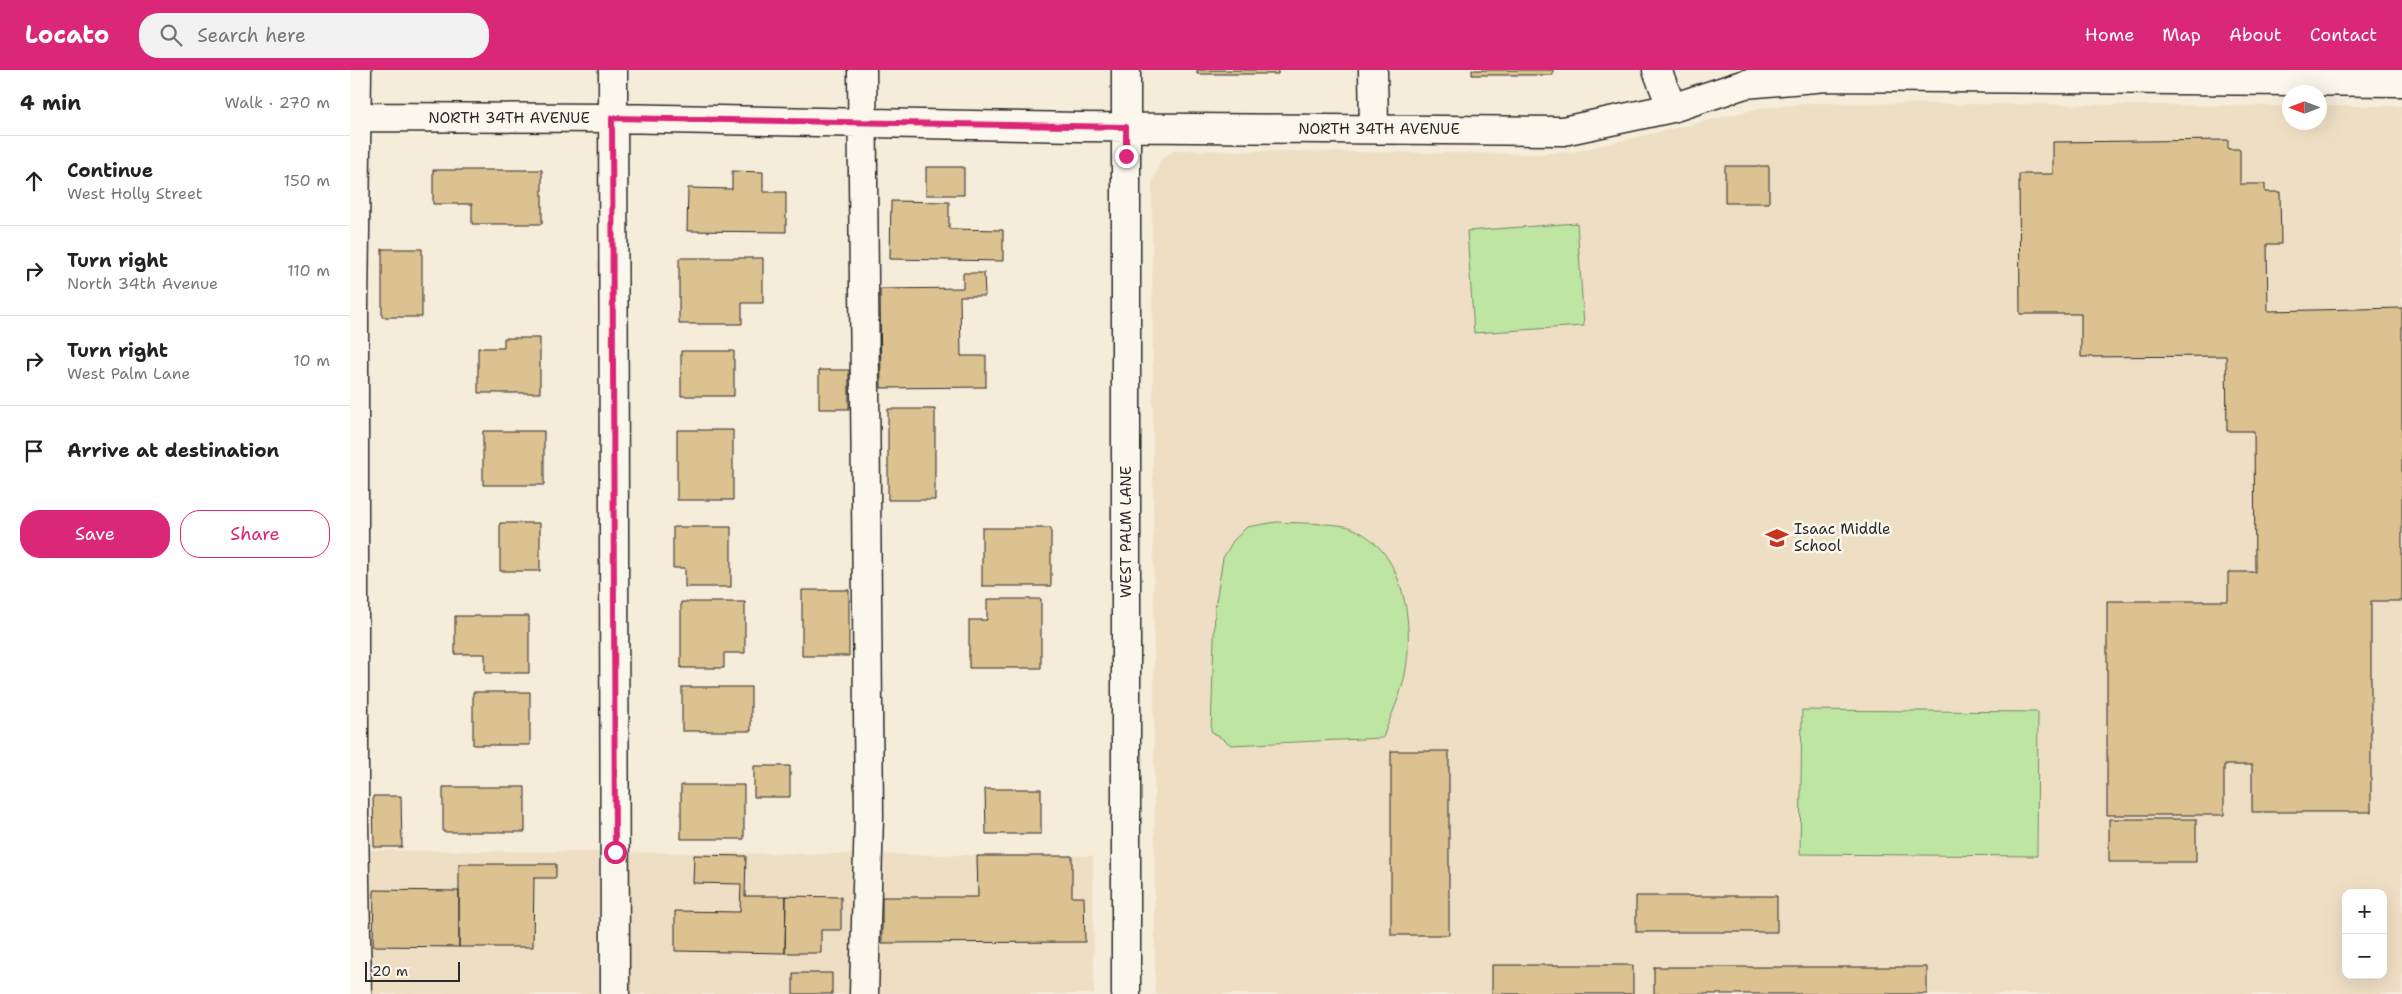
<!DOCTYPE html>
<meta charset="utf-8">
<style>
body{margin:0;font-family:"Shantell Sans",sans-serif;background:#f2f2f2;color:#222}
.controls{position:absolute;right:15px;bottom:15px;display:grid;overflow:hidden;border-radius:10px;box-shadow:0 5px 20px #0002}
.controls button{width:45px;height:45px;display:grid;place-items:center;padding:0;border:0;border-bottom:1px solid #e0e0e0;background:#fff;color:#222;font:25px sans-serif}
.compass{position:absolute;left:1932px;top:15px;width:45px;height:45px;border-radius:50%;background:#fff;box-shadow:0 5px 20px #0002;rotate:270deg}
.scale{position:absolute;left:15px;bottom:12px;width:95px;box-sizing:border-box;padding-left:5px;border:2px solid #2b2b2b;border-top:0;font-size:14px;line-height:18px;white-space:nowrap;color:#2b2b2b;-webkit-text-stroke:4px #fbf7ec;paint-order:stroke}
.stop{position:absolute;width:15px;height:15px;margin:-11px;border:4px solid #db2777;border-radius:50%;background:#fff}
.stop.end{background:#db2777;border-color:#fff;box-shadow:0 1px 5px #0008}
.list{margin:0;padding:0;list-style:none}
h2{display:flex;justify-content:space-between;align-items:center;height:65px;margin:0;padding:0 20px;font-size:21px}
h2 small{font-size:16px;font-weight:400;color:#767676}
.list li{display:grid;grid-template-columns:32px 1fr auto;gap:15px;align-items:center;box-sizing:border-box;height:90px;padding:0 20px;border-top:1px solid #e0e0e0}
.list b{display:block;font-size:19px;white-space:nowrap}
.list p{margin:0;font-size:16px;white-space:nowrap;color:#767676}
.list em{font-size:16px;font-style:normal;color:#767676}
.actions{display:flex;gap:10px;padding:15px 20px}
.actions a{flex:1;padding:11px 0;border:1px solid #db2777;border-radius:20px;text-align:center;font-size:18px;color:#db2777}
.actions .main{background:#db2777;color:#fff}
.icon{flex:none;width:28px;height:28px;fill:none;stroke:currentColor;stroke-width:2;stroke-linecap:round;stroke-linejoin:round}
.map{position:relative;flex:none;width:2052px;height:924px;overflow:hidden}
header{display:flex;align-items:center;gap:30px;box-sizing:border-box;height:70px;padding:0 25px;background:#db2777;color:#fff}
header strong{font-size:24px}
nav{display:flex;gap:28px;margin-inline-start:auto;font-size:18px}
.search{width:350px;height:45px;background:#f2f2f2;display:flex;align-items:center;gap:12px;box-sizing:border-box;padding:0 18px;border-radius:20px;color:#767676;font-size:19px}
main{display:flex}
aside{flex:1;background:#fff}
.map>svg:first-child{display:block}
.built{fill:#eedfc4;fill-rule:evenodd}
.green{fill:#bee6a2;stroke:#748866}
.building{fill:#dcc191;stroke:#2b2b2b}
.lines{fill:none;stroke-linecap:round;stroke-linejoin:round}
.minor-casing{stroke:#2b2b2b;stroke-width:31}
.minor{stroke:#fbf7ec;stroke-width:28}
.route{stroke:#db2777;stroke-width:6}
.labels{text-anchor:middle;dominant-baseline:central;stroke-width:5;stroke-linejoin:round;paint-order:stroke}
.street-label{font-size:15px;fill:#2b2b2b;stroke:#fbf7ec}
.poi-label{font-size:15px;fill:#2b2b2b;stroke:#fbf7ec;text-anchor:start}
</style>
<header>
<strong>Locato</strong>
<div class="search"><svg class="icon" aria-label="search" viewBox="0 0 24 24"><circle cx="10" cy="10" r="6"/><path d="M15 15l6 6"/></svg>Search here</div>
<nav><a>Home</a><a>Map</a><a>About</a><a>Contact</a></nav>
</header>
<main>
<aside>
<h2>4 min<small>Walk · 270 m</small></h2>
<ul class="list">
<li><svg class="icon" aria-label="ahead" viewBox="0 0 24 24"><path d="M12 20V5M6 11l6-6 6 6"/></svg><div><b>Continue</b><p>West Holly Street</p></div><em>150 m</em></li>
<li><svg class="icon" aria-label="right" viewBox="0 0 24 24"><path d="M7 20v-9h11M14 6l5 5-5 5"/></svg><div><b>Turn right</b><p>North 34th Avenue</p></div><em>110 m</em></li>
<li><svg class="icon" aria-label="right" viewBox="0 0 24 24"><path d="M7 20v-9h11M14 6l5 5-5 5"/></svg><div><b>Turn right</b><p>West Palm Lane</p></div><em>10 m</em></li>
<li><svg class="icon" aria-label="arrive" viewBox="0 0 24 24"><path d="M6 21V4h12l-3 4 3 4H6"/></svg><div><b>Arrive at destination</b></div></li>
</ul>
<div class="actions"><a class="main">Save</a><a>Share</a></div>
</aside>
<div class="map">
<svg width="2052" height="924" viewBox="0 0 2052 924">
<rect width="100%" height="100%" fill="#f5ecda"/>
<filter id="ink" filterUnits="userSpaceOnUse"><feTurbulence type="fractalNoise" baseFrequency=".02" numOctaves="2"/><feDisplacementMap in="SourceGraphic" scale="10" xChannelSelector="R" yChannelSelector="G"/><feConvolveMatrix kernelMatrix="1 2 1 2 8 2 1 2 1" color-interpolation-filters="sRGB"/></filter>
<g filter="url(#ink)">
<!-- built -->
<path class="built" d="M1462,33L1939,36L1940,52H1970V36H2052V924H805L802,113L811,89L825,80L1183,84L1223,82L1411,38ZM1996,823H2033V905H1996Z
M0,780L743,786L744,924H0Z"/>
<!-- green -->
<path class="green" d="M1227,153L1234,256L1124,263L1117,161Z
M926,452C942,453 986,453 999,457C1053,477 1064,549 1056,599C1053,622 1040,646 1033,668L881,675L861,661L865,538L873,488L883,471L897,457Z
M1452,640L1688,642L1687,786L1450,784Z"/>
<!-- building -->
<path class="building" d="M847,0H928V4H847Z
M1122,0H1203V5H1122Z
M1878,70V79H1890V114H1915V122H1930L1931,174H1917L1918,241L2052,238V531H2021V742H1902V695H1874V745H1757V531H1878V502H1905L1904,361H1877L1876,286L1731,287V244H1670L1669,104H1703V72Z
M1375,96H1419V133H1375Z
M576,97H614V125H576Z
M83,100H192V154H122V134H83Z
M382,101L413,102V122H436V162L337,161L338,118L382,119Z
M541,131L599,132V159L653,160V191L540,189Z
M32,179H72V247H32Z
M329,188H413V233H392V254H329Z
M613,203H634L635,226H610L611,286H636V317L531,318L530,219L613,218Z
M154,268H190V323H128V278H154Z
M331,281H384V326H331Z
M469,300H499V339H469Z
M538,339H585V430H538Z
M327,360H383V430H327Z
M133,361H194V415H133Z
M150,453H190V501H150Z
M323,457H381V517H335V498H323Z
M632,458H701V516H632Z
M452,520H499V586H452Z
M637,529H691V598H619V550H637Z
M331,532H395V583H374V598H331Z
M105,546H179V603H135V584H105Z
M332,617H401V661H332Z
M123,622H180V675H123Z
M1041,681H1099V865H1041Z
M404,696H440V727H404Z
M331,715H394V769H331Z
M93,717H175V762H93Z
M635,719H691V764H636Z
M23,726H51L52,777H24Z
M1759,749H1846V792H1759Z
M344,785L396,786L395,826H436L435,883L325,881V841L390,842L391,814L343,813Z
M627,786H722V827H734L735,872L532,873V827H628Z
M109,794H206V808H184L183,877H109Z
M24,820L109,821V877L23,876Z
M436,826L491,827V860H471V883H435Z
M1286,826H1427V862H1286Z
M1142,895H1283V924H1142Z
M1304,897H1577V924H1304Z
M443,903H482V924H443Z"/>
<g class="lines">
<defs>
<path id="minor" d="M263,0L265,924
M512,0L519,746L514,924
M1023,0L1024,58
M1307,0L1322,38
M0,47L262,48L730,57L1213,61L1322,38L1395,14L1477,7L2052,12
M7,924L4,752V239L7,0
M776,924V0"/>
</defs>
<!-- minor casing -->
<use href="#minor" class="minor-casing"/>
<!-- minor -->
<use href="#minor" class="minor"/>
</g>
</g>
<g class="lines" filter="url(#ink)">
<!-- route -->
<path class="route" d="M265,782L262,48L776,57V86"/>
</g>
<!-- icons -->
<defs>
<symbol id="school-bare" viewBox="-9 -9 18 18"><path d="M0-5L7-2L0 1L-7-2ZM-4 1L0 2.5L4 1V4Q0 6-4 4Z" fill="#c8321e" stroke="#fbf7ec" stroke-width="2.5" paint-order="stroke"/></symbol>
</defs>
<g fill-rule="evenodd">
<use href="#school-bare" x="1411" y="452" width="32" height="32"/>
</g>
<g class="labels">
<!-- street labels -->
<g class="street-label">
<text x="159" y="48">NORTH 34TH AVENUE</text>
<text x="1029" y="59">NORTH 34TH AVENUE</text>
<text transform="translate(776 462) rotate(-90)">WEST PALM LANE</text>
</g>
<!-- poi labels -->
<g class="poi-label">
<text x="1444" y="459">Isaac Middle<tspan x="1444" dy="17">School</tspan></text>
</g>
</g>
</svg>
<div class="controls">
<button>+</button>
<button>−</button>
</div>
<svg class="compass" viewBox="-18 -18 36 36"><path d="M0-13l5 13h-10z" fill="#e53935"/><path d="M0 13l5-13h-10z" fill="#767676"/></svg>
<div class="scale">20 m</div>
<div class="stop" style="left:265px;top:782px"></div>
<div class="stop end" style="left:776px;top:86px"></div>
</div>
</main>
